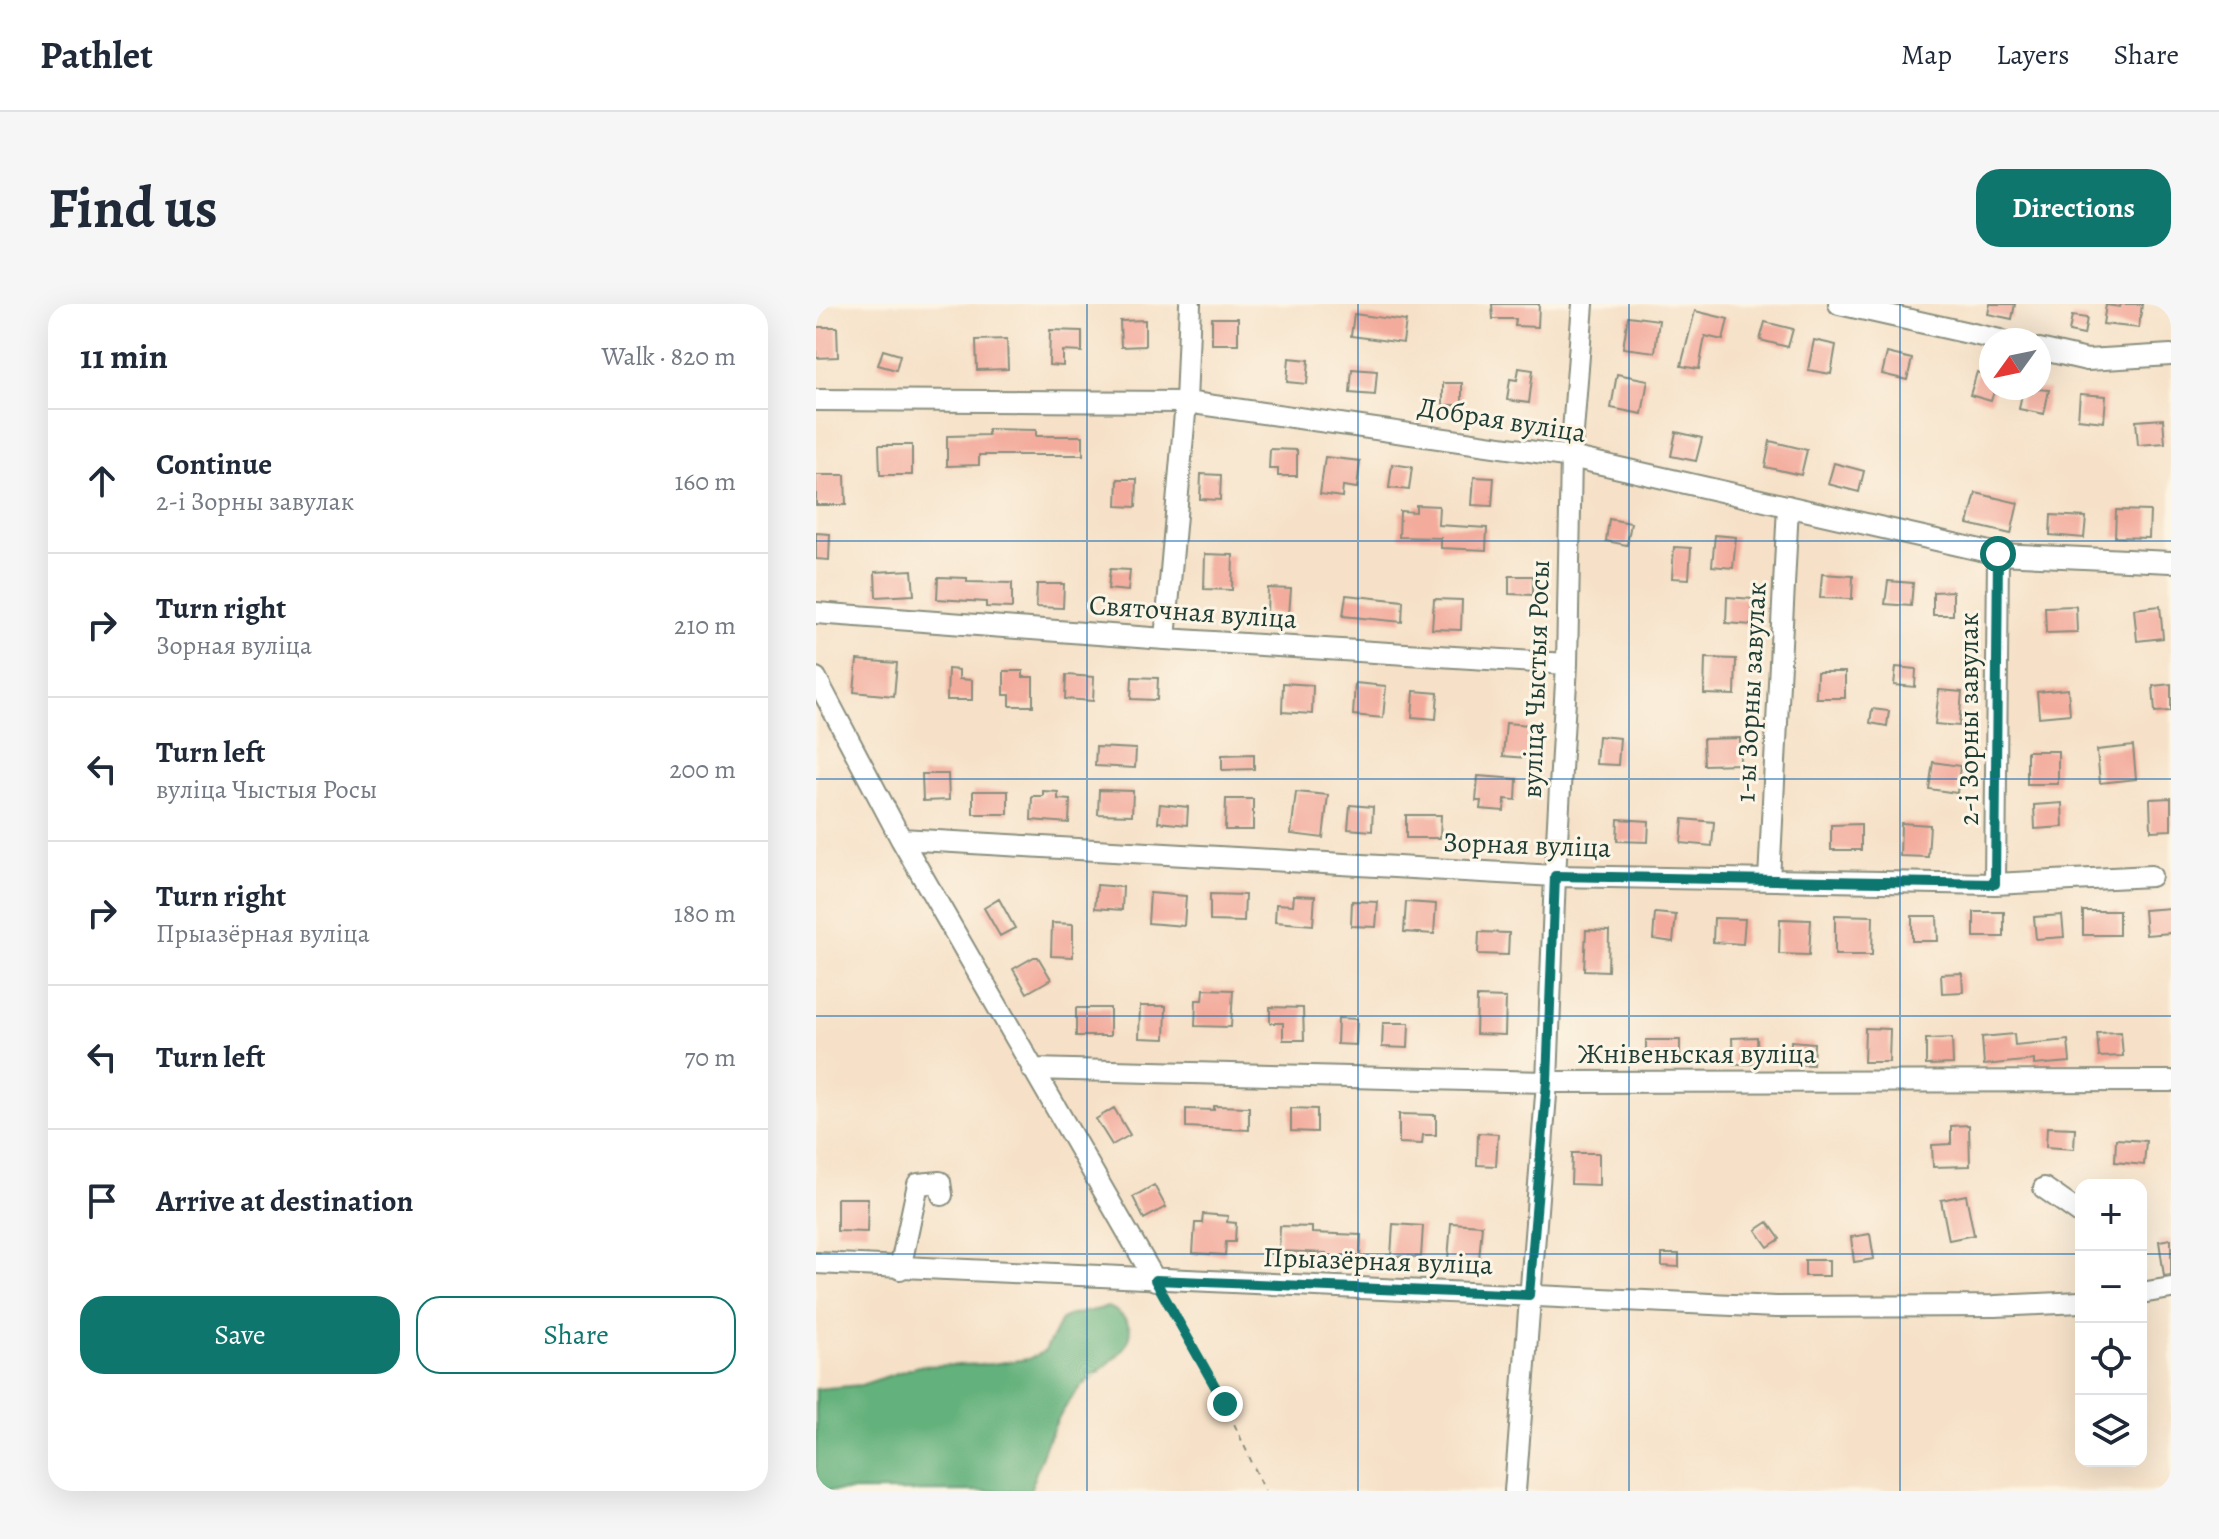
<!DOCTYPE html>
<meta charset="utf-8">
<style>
body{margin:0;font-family:Alegreya,serif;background:#f6f6f7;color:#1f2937}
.controls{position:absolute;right:24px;bottom:24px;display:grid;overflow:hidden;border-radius:16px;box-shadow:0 8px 32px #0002}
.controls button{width:72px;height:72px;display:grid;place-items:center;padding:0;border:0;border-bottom:2px solid #e0e1e3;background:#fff;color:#1f2937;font:40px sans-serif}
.compass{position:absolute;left:1163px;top:24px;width:72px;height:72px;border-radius:50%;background:#fff;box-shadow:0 8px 32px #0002;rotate:237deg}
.stop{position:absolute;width:24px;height:24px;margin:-18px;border:6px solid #0f766e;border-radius:50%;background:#fff}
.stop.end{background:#0f766e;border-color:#fff;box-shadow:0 2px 8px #0008}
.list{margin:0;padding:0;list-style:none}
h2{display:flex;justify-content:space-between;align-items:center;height:104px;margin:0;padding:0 32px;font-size:34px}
h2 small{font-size:26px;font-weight:400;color:#747a83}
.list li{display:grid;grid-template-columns:52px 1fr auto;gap:24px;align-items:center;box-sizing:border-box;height:144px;padding:0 32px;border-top:2px solid #e0e1e3}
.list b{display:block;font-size:30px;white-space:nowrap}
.list p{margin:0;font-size:26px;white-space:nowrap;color:#747a83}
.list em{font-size:26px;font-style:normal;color:#747a83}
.actions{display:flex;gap:16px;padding:24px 32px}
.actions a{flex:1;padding:18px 0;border:2px solid #0f766e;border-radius:24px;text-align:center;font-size:28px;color:#0f766e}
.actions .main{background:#0f766e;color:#fff}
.icon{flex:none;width:44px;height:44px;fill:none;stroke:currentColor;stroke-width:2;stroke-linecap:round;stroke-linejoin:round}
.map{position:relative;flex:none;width:1355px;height:1187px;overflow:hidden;border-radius:24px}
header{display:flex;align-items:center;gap:48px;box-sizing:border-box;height:112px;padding:0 40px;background:#fff;border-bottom:2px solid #e0e1e3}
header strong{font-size:38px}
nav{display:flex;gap:44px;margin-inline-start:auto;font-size:28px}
.intro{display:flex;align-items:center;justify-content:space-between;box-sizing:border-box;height:192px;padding:0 48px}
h1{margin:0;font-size:56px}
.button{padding:20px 36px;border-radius:24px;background:#0f766e;color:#fff;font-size:28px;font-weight:700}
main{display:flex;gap:48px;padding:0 48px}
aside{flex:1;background:#fff;border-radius:24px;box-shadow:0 8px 32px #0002}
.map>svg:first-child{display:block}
.forest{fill:#63b17b;stroke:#417758;stroke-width:2}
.building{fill:#f3ab9c}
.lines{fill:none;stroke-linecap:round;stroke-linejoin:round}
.minor-casing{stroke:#8a8f7e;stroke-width:24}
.path{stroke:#8a8f7e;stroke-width:2;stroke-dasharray:6 6;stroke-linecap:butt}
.minor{stroke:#fff;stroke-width:20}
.route{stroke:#0f766e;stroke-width:10}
.grid{fill:none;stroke:#1f6fb2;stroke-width:2;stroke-opacity:0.55}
.labels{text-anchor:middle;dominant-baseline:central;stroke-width:6;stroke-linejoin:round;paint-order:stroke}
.street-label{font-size:28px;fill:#1f3d34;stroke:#fcf5e5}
</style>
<header>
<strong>Pathlet</strong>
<nav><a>Map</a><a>Layers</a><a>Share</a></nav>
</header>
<div class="intro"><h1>Find us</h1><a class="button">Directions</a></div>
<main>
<aside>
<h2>11 min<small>Walk · 820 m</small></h2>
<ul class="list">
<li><svg class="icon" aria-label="ahead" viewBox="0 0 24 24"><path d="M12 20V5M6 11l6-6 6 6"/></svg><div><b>Continue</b><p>2-і Зорны завулак</p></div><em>160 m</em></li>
<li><svg class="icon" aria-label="right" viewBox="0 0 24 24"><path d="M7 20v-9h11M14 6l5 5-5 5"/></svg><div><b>Turn right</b><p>Зорная вуліца</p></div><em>210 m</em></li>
<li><svg class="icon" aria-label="left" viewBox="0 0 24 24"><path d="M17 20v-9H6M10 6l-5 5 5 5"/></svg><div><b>Turn left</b><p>вуліца Чыстыя Росы</p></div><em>200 m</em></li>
<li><svg class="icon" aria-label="right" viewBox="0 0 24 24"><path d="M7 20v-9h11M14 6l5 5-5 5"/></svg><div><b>Turn right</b><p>Прыазёрная вуліца</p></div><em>180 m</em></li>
<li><svg class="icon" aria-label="left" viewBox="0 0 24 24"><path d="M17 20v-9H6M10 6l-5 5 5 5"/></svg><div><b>Turn left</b></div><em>70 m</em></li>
<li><svg class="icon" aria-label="arrive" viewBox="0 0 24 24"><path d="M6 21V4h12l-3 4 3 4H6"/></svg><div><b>Arrive at destination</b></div></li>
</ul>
<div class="actions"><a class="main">Save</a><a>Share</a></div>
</aside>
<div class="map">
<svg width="1355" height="1187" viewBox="0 0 1355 1187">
<rect width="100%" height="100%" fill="#fcf5e5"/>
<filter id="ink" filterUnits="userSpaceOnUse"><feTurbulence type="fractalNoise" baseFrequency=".0125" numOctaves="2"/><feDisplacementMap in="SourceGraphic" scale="16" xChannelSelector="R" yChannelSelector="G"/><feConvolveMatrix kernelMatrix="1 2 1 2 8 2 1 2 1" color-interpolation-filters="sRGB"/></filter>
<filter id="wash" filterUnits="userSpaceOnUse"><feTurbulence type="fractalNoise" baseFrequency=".006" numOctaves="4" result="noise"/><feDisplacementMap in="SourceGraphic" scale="32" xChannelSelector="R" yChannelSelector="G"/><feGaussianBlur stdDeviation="1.8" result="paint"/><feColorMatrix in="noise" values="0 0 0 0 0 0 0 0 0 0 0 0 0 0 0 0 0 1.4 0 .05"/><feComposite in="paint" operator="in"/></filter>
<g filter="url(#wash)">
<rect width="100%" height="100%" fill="#f6e1c8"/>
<!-- forest -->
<path class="forest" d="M292,1003C304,1007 319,1022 313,1035C305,1055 275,1070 261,1087C237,1116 225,1151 214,1187H0V1085L45,1081L102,1062L175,1060L212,1055L229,1047L245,1016L251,1012Z"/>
<g id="blocks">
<!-- building -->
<path class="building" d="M676,0H723L722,23L699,22L700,15H677Z
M1174,0H1199L1196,15L1172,10Z
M1305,0H1326L1323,24L1287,20L1290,1L1304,3Z
M879,7L912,15L907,36L889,32L883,65L865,62Z
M538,10L590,17L587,39L535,32Z
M812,12L843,16L839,48L807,44Z
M1256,12L1271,14L1268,31L1253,28Z
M396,14H422V40H396Z
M329,16V42L305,43L304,17Z
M949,18L977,25L972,43L944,36Z
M0,23H21L22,53L0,54Z
M234,26L266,27V48L247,47V62L233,61Z
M191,35L192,65L161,66L160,36Z
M998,36L1020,41L1015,70L992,66Z
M67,46L84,51L80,66L62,61Z
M1071,49L1096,55L1091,76L1066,70Z
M473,54L493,56L491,80L471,78Z
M703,64L717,66L713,99L691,96L694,75L701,76Z
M536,65L561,67L559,91L534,89Z
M1161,68L1175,72V84H1179L1175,97L1154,91Z
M801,70L832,76L826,110L795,104Z
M627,79H646V101H627Z
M1207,84L1233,86L1228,110L1203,105Z
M1264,90L1290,92L1288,118L1262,115Z
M1347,115L1349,139L1322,141L1320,117Z
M172,125L220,126V132H267V151H163V161L131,162V132L172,131Z
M860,128L886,134L880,157L855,152Z
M954,137L991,146L985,171L949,163Z
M63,141H96V171H64Z
M454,145L481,146V172H462V165H453Z
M509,153L544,157L541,184L527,182L526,193L504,190Z
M1018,159L1048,167L1043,188L1012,180Z
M576,160L596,163L593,186L573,184Z
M385,170L405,171L404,196L384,195Z
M0,171H29L30,201H0Z
M658,173L678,174L676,202L656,201Z
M302,175H321L320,203L301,202Z
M1160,189L1202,199L1195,230L1152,220Z
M600,201L623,202L622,221L671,224L670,246L625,244V234L583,233L584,207L600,208Z
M1300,206L1334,207L1333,234L1299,233Z
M1235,211L1270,213L1268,234L1234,231Z
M793,215L815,219L811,241L790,237Z
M0,229L14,230L13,256L0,255Z
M899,231L920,233L917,264L896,262Z
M858,243L875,244L873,275L856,274Z
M389,250L417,251L416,286L388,285Z
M294,265L314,266L312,287L292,285Z
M96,266L98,291L60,293L59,268Z
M1006,270L1037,272L1036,295L1004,294Z
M693,272H717V291L693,290Z
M122,273L151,274V278L196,279V304L170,303V298L121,295Z
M1072,277L1097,279L1095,302L1069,300Z
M221,280H248L247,304L220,303Z
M452,284L475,285L473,311L451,309Z
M1137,287V311H1117V288Z
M530,291L587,297L586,318L527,312Z
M911,293L937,295L936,321L910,319Z
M618,295L646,296L645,326L616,325Z
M1260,302L1261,328L1230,329L1229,303Z
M1344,302L1347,334L1321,337L1318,305Z
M889,354L920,355L919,391L888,390Z
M41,356L81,359L78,392L38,388Z
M1080,363L1100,365L1099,383L1078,381Z
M132,365L143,366V375L156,376V396H131Z
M188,367H207V373H217V402H194V391H188Z
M1001,368H1029V394H1000Z
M250,371L278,373L277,397L249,395Z
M316,373L342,374L341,396L315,395Z
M467,379L497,381L496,410L466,408Z
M539,379L570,382L567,414L537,411Z
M1355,380V407L1339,408L1337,382Z
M1252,385L1254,410L1223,413L1221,388Z
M1123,386L1146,388L1143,422L1119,420Z
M598,387L622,389L620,415L596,413Z
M1056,405L1073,407L1071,422L1054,419Z
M690,419L713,421L710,454L687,452Z
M782,432L804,434L802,461L780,460Z
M924,434V460L888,461L887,435Z
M1317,442L1320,475L1284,479L1281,446Z
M280,443L320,445L319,464L279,462Z
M1211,447H1242V480H1211Z
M438,450V465L406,466V451Z
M1117,458L1144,462L1141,489L1113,485Z
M106,470H132L133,496L107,497Z
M662,472L701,475L700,496L689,495L688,507L664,505L665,497H660Z
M283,486L317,487L316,511L282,510Z
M157,487H192V510H157Z
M227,487L242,488V495L254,496L253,519L215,516L216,492H227Z
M480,488L512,491L507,534L475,530Z
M1355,494V526L1335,527L1334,495Z
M410,495H437V526H409Z
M1246,499L1247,523L1219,525L1218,501Z
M344,500L372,503L371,521L342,518Z
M534,501L557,503L556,527L532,525Z
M590,511H625L624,534H590Z
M802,515L833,517L832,538L801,537Z
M867,515L898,518L896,542L865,539Z
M1085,519L1114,521L1112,553L1084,552Z
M1045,520V546H1015V521Z
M281,581L307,583L306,606L279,604Z
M334,589L370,592L368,622L332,619Z
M394,590L429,591L428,618L394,617Z
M478,591L499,592L497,621L459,618L460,600L477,601Z
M183,595L199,624L184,632L168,604Z
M536,597L562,598L560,623L535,622Z
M590,598L620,600L618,630L588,628Z
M1355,604V629L1330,631L1328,606Z
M1267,607H1303V631H1267Z
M1158,608H1188V633H1158Z
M839,609L860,611L857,638L837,635Z
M1019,611L1057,612L1056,651H1019Z
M1246,611L1248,633L1220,635L1218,613Z
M1096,612H1121L1122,637H1096Z
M898,614L929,615L927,640L897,638Z
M964,615L995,616L993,651L963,650Z
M236,619L257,620V653L235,652Z
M770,626L793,627L792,667L768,666Z
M663,628L693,629L692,651L662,650Z
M218,653H222L235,675L211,689L197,665Z
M1146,669L1147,688L1126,689L1125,670Z
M388,685L417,686L415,723L379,722L380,696H387Z
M661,693L690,694L689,731L660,730Z
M324,702H350L349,735L323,734Z
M454,703L487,704L488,736H467V719H454Z
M260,704H294V732H260Z
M522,714L541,715L540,741L521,740Z
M567,719H593L592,744L566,743Z
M1049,724L1074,725L1073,758H1048Z
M1305,728L1307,752L1283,753L1281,729Z
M1198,730L1199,741L1252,736L1254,758L1218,761V756L1168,761L1166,733Z
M941,733L942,760H917L916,734Z
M1136,734L1137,760L1110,761V735Z
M830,736H864V757H830Z
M975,737L998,739L997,761L974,760Z
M398,802L433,803V826L370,823V805L398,806Z
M298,804L314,831L296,841L280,815Z
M475,804L501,805V828L475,827Z
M583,810L620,811V831H607L606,840L583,839Z
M1153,821L1154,862L1117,863L1116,841L1135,840V822Z
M1231,823L1259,824L1258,845L1230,843Z
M662,829L682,830L680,862L661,861Z
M1300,835L1330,837L1328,861L1299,858Z
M756,849H783V881L755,880Z
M338,881L350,903L328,915L317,893Z
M1150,891L1158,931L1133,936L1125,896Z
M21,894H52L51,928L21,927Z
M387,910L412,912L411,918L420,919L419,938H410L409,951L377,949L379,919H386Z
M952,918L964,935L952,943L940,926Z
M635,919L666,921L663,956L632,955Z
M577,920L607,922L605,953L575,952Z
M464,922L496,923V929L545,931L544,955L509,954L510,949L463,947Z
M1054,930L1058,955L1038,958L1035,933Z
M1355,935V971L1348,972L1343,937Z
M846,950H863V963L846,962Z
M989,956H1013V972H989Z"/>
</g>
</g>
<g filter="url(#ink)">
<use href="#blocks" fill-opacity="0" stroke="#8a8f7e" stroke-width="2"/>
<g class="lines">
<defs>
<path id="minor" d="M1023,0L1184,36
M1223,45L1271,56L1355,51
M0,96L370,98L755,153L1182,250L1355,258
M0,309L349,335L751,360
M349,335L370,98L374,0
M0,374L85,535L339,976
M85,535L739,572L1179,580L1335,572
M953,576L972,202
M1179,580L1182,250
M216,765L731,778L1355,777
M1228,884L1265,910
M0,959L960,1003L1179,1002L1265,998
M84,965L102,880L124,878L126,891
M1325,989L1355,984
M699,1187L731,778L739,572L751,360L755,153L767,0"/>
</defs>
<!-- minor casing -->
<use href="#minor" class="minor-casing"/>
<!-- path -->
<path class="path" d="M349,994L409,1100L449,1187"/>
<!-- minor -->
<use href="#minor" class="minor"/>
</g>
</g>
<g class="lines" filter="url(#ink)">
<!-- route -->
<path class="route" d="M409,1100L339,976L713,991L731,778L739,572L1179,580L1182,250"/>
</g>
<!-- grid -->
<path class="grid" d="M271,0V1187M542,0V1187M813,0V1187M1084,0V1187M0,237H1355M0,475H1355M0,712H1355M0,950H1265M1325,950H1355"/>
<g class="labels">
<!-- street labels -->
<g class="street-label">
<text transform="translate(686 116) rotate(9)">Добрая вуліца</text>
<text transform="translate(377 308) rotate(4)">Святочная вуліца</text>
<text transform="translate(720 375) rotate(-88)">вуліца Чыстыя Росы</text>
<text transform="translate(935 388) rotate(-87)">1-ы Зорны завулак</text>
<text transform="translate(1153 415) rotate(-90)">2-і Зорны завулак</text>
<text transform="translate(711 541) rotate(2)">Зорная вуліца</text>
<text x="881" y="750">Жнівеньская вуліца</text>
<text transform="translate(562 957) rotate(2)">Прыазёрная вуліца</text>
</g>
</g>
</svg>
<div class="controls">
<button>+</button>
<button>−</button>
<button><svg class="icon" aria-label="locate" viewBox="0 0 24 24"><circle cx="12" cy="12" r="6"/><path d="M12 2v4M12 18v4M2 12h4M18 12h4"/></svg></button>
<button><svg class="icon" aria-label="layers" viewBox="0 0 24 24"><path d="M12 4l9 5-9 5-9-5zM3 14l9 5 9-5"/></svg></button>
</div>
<svg class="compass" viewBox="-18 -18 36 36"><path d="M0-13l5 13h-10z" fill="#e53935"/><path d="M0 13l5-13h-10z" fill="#747a83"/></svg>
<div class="stop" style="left:1182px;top:250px"></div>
<div class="stop end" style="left:409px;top:1100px"></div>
</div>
</main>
